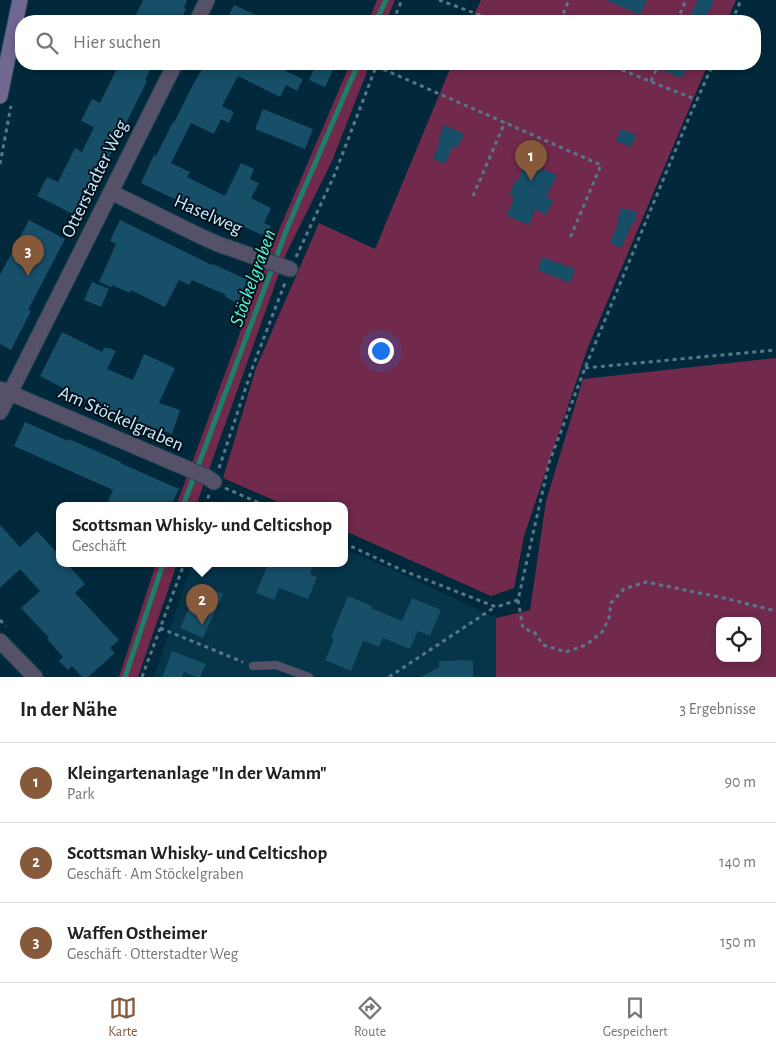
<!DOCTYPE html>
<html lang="de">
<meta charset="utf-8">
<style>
body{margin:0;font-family:"Alegreya Sans",sans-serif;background:#f6f6f6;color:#222}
.controls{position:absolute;right:15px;bottom:15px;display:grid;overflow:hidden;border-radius:10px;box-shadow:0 2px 8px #0003}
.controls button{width:45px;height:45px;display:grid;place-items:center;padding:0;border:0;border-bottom:1px solid #e0e0e0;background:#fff;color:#222;font:25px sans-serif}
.you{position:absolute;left:380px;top:350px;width:18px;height:18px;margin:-12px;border:4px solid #fff;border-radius:50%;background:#1a73e8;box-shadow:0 0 0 8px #1a73e833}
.badge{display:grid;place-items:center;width:32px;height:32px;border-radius:50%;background:#85593a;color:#fff;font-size:16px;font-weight:700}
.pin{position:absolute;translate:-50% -41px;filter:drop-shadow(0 1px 2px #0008)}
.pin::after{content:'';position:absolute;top:26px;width:18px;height:15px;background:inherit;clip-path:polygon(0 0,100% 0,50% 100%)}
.popup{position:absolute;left:56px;top:502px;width:292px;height:65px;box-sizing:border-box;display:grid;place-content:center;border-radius:10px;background:#fff;filter:drop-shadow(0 1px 4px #0005);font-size:16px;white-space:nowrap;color:#767676}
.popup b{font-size:19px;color:#222}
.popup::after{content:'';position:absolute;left:50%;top:100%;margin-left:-10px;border:10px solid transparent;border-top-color:#fff}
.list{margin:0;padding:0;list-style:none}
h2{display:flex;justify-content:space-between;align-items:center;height:65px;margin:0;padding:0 20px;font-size:21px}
h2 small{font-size:16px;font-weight:400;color:#767676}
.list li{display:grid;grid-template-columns:32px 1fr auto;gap:15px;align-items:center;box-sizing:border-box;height:80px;padding:0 20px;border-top:1px solid #e0e0e0}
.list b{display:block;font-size:19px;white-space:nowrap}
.list p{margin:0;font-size:16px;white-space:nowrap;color:#767676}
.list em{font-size:16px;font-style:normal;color:#767676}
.icon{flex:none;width:28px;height:28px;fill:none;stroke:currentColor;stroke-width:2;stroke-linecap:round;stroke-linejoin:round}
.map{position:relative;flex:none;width:776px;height:677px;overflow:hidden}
.search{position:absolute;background:#fff;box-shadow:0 2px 8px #0003;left:15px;right:15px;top:15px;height:55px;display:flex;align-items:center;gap:12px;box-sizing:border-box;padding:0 18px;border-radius:20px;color:#767676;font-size:19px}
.sheet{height:305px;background:#fff}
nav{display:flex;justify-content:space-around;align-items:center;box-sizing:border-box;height:70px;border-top:1px solid #e0e0e0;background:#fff;font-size:14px;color:#767676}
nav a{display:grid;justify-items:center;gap:2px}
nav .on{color:#85593a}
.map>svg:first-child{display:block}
.built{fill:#063449}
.green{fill:#712a4c;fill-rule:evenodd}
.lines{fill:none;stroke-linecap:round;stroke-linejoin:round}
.stream{stroke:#1c7f69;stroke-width:5}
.building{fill:#174e68}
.service-casing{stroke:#1f4456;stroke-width:9}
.minor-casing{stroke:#1f4456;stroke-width:17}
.tertiary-casing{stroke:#1f4456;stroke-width:17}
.secondary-casing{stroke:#1f4456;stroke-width:17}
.path{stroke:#56788a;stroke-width:3;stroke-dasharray:4 4;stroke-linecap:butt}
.service{stroke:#555169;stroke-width:8}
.minor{stroke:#555169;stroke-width:15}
.tertiary{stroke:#555169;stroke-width:15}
.secondary{stroke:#70688f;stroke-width:15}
.labels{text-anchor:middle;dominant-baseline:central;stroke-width:4;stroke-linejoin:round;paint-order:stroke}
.street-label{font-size:19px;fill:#d1ecfc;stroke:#00111c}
.water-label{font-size:20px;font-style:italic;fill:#53fad2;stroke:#00111c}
</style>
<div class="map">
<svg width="776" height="677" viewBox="0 0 776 677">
<rect width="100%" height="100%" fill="#02293b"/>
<!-- built -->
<path class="built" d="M345,549L400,573L496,618V677H154L192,564H344Z"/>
<!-- green -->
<path class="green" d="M377,0H395L386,21H368Z
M481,0H736L727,21H471Z
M350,64H370L332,161L286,254L196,506H176L271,249Z
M452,64H708L588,347L524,536L514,588L491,596L345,531L344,506H287L223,478L256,368L319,223L375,249Z
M776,358V677H496V618L530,610L546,501L583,379ZM720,621H757V658H720Z
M156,564H177L138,677H119Z"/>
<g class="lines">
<!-- stream -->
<path class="stream" d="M376,21L386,0
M183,506L288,226L358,64
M125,677L163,564"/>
</g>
<!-- building -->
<path class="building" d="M143,0H187L184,8L186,9L180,21H133Z
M606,0H647L640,15Z
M697,0H714L705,21H688Z
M234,5L269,21H226Z
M119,64H153L145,80L147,81L113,150L99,176L96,175L77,216L37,196L47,177L58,182L75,148L82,152L94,127L81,121L92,99L100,103Z
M205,64H271L303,79L297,91L286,85L280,97L238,76L222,106L234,112L229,123L221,119L214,134L191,123L171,163L190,172L187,177L225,196L241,163L254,169L250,179L259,183L251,198L271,208L264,223L271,226L266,237L228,219L225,226L186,208L187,205L141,183L154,155L156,156L173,122L174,123L190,90Z
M316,64H336L325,87L309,80Z
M648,64H687L682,78L648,65Z
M263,109L313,129L305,149L255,129Z
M444,125L464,134L457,148L453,146L445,164L433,159L440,141L438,140Z
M621,129L636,135L631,147L616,141Z
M525,162L557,175L546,197L553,200L546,215L535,209L529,225L507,216L514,197L509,195L516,180L518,181Z
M621,208L637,212L633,226L631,225L621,248L610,243L619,221H617Z
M29,220L65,239L28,310L31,311L11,350L0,344V275Z
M120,220L212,265L213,264L248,280L237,303L225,297L226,295L192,280L189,285L179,280L165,307L131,290L130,293L112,285L111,287L99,282L116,244L110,241Z
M542,257L575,269L570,283L538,270Z
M92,282L109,289L101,307L84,300Z
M62,332L102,352L104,348H109L116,351L107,369L133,380L144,354L175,368L159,403L180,410L172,434L131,420L88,401L40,376Z
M25,422L68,441L69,439L121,462L120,463L179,489L171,506H106L113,490L14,446Z
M0,525L20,547L37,531L60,556V564H67L85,584L75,593L119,640L110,648L115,653L88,677H82L72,666L68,670L59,661L63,657L47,639L49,638L21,608L40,591L20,569L0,588Z
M268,564H314L310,574L317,577L308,599L279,588L274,600L256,593Z
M200,584L223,594L203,638L180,628Z
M348,596L372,606L371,608L402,621L412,598L441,610L430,636L418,631L410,649L383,638L379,647L363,641L351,671L325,660L334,639L331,637Z
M172,651L206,664L200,677H195L184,672L182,677H162Z
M466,660L473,661V677H421L439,667V661Z"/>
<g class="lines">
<defs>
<path id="service" d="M253,666L276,665L309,677"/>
<path id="minor" d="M197,21L207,0
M111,192L198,235L218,244L290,269
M0,389L10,393L175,64
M0,412L10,393L207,477L214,482"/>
<path id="tertiary" d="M0,641L35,677"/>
<path id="secondary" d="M0,96L20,0"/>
</defs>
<!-- service casing -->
<use href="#service" class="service-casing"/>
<!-- minor casing -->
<use href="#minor" class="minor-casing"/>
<!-- tertiary casing -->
<use href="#tertiary" class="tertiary-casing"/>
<!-- secondary casing -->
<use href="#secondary" class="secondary-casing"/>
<!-- path -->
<path class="path" d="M439,0L496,21
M393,21L402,0
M560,21L569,0
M677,21L686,0
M732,21L741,0
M607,64L697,100
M376,66L601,165L570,238
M651,81L659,64
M0,164L11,106
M473,196L505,122
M296,257L334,176L377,64
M585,368L776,350
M219,468L253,366L285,283
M225,488L266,506
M205,506L209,495
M344,543L404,571L496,607L518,600L549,463L585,368L688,120L713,64
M518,600L523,628L535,633L543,645L566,652L586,645L602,632L609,618L611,603L624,589L646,582L724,598L776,611
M0,620L6,626
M160,628L243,662
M142,677L184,564
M389,677L495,607"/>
<!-- service -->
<use href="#service" class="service"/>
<!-- minor -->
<use href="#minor" class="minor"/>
<!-- tertiary -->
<use href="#tertiary" class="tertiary"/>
<!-- secondary -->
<use href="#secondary" class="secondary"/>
</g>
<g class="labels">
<!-- street labels -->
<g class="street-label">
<text transform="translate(95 179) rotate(-64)">Otterstadter Weg</text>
<text transform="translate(208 215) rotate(24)">Haselweg</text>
<text transform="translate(121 419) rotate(24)">Am Stöckelgraben</text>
</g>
<!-- water labels -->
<g class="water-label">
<text transform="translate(253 278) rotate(-70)">Stöckelgraben</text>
</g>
</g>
</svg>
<div class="controls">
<button><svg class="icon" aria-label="locate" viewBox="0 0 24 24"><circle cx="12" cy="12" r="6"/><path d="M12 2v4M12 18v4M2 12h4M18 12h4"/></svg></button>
</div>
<div class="you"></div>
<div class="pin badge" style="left:531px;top:181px">1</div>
<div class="pin badge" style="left:202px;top:625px">2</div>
<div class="popup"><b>Scottsman Whisky- und Celticshop</b>Geschäft</div>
<div class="pin badge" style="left:28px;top:276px">3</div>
<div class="search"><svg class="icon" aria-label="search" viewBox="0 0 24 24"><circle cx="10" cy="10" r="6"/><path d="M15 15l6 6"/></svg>Hier suchen</div>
</div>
<section class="sheet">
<h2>In der Nähe<small>3 Ergebnisse</small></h2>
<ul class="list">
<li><span class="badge">1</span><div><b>Kleingartenanlage &quot;In der Wamm&quot;</b><p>Park</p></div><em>90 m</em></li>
<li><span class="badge">2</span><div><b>Scottsman Whisky- und Celticshop</b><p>Geschäft · Am Stöckelgraben</p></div><em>140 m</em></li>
<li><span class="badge">3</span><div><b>Waffen Ostheimer</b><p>Geschäft · Otterstadter Weg</p></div><em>150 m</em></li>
</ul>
</section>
<nav>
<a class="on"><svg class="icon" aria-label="map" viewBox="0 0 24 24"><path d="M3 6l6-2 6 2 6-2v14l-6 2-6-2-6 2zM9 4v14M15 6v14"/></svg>Karte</a>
<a><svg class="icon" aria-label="directions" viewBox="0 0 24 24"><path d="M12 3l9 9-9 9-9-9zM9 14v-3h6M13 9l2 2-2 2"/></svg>Route</a>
<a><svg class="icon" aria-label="saved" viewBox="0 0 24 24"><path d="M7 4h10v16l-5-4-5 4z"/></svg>Gespeichert</a>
</nav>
